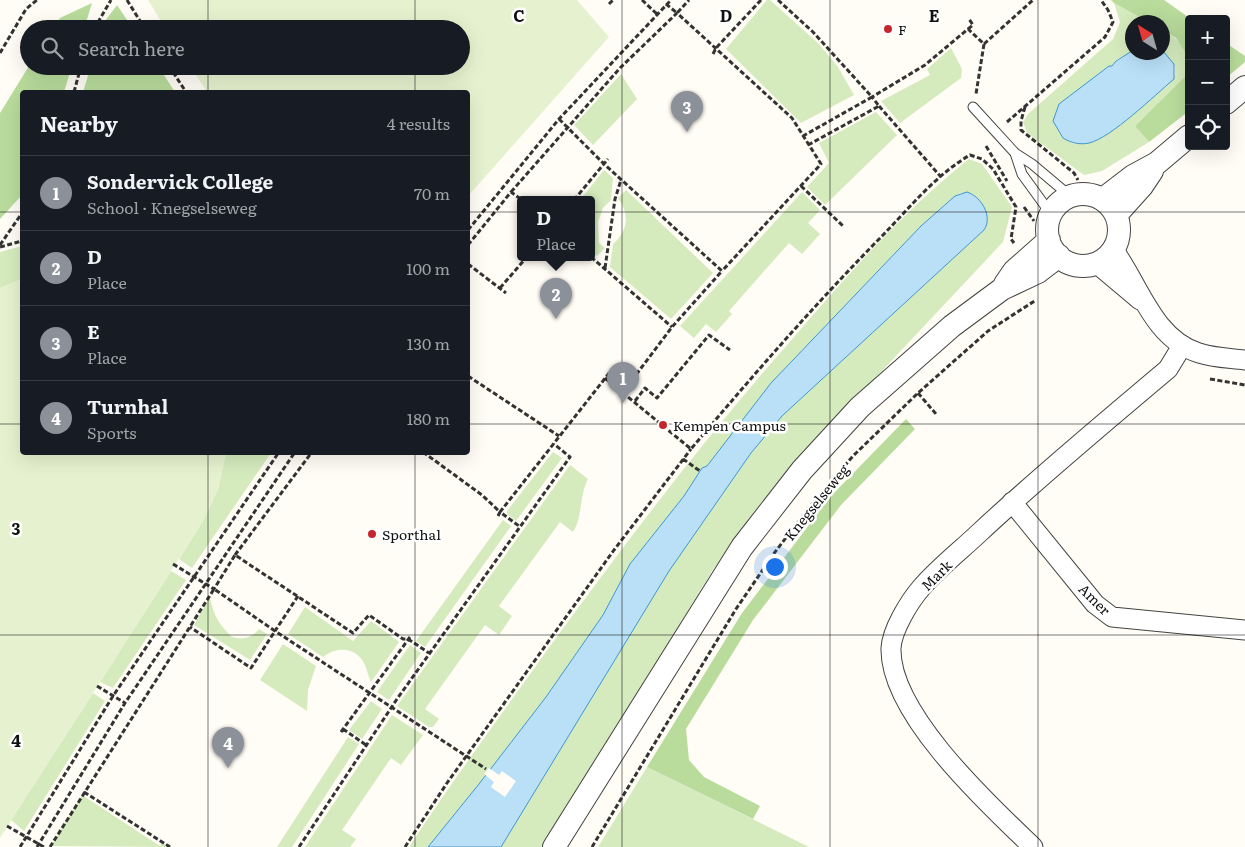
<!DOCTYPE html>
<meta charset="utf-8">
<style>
body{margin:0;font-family:Literata,serif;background:#20242c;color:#f1f3f6}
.controls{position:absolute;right:15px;top:15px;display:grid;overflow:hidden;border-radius:5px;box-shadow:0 5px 20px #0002}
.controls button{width:45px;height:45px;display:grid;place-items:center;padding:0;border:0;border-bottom:1px solid #363941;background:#171b24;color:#f1f3f6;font:25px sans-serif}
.compass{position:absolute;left:1125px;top:15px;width:45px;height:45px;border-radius:50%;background:#171b24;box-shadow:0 5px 20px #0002;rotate:323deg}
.you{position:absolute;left:774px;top:566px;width:18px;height:18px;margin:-12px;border:4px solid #fff;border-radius:50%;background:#1a73e8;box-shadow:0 0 0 8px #1a73e833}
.badge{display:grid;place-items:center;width:32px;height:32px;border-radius:50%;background:#8c9099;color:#fff;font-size:16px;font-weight:700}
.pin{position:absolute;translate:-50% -41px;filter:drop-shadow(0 1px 2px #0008)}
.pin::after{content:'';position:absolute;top:26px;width:18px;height:15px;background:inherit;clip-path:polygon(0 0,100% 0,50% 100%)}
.popup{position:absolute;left:517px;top:196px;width:78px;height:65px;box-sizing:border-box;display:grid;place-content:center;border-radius:5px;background:#171b24;filter:drop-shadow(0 1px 4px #0005);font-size:16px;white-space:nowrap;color:#9ea1a6}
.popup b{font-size:19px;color:#f1f3f6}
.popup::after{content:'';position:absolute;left:50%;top:100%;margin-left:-10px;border:10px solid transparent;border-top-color:#171b24}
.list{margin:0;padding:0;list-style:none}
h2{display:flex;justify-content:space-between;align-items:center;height:65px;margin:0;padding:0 20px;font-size:21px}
h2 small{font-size:16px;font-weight:400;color:#9ea1a6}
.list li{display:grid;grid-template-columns:32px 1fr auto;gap:15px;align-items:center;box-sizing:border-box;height:75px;padding:0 20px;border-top:1px solid #363941}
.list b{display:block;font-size:19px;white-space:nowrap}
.list p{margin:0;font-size:16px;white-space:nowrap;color:#9ea1a6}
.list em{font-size:16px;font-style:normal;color:#9ea1a6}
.icon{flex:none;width:28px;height:28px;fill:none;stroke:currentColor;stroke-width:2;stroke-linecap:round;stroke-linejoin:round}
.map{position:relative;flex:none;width:1245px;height:847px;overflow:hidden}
.search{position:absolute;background:#171b24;box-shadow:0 5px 20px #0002;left:20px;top:20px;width:450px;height:55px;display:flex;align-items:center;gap:12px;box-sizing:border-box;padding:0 18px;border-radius:28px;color:#9ea1a6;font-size:19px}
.panel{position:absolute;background:#171b24;box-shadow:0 5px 20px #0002;left:20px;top:90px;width:450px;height:365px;border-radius:5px}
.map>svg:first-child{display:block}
.green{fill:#d5ebbd}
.forest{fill:#b9dc9c}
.pitch{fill:#e6f2cf}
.water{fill:#b9e0f7;stroke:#3f96cf}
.pier{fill:#fffdf5}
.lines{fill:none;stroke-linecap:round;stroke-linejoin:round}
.service-casing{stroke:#444;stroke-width:11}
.minor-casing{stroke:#444;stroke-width:21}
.tertiary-casing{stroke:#444;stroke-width:24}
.path{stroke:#333;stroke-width:3;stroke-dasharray:5 2.5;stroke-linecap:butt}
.service{stroke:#fff;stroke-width:9}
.minor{stroke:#fff;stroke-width:19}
.tertiary{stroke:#fff;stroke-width:22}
.grid{fill:none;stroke:#111;stroke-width:1;stroke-opacity:0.55}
.poi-dot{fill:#c4262e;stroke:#fff;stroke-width:2}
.labels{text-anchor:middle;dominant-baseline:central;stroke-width:5;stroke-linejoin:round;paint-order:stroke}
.poi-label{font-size:14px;fill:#111;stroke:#fff;text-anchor:start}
.street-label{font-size:14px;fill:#111;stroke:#fff}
.grid-label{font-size:16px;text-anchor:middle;font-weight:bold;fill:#111;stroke:#fff;stroke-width:5;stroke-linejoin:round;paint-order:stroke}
</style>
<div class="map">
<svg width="1245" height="847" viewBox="0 0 1245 847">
<rect width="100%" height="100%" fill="#fffdf5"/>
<!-- green -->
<path class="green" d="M767,0H770L819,44L838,67L854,95L801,123L726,49Z
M1114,3L1148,22H1132V51L1116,60L1112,67L1059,104L1071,143C1106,149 1151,97 1175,75V67L1163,51V30C1179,39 1194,55 1188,75L1135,126L1149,142L1102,171L1084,175L1027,133L1023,122L1028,114L1113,39L1120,22Z
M951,48L962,69L961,78L900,123L881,101L930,75L927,69Z
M621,74L637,99L593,145L574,125Z
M876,112L897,135L825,205L807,187L829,163L819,143Z
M969,159L982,164L1012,207L1003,242L804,454L714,568L544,847H501L669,571L751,453L782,416L984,230L985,209L971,193H961L955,196L921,226L771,383L707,466L702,468L684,496L630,564L603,615L546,697L479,784L428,847H409C453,780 501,715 548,649C624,545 702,441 788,344C844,279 902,212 969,159Z
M604,170L613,178L611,200L603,208L598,222L599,243L605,248L597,256L591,251V200H580Z
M626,190L713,273L671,319L610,267L613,244C628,231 630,214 618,198Z
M802,192L820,210L808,223L820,234L802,254L789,243L729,311L732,314L716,332L706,324L694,338L680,326Z
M22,246V279L0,288V252Z
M553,452L562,458L516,521L507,514V511Z
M226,453H271L192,568L179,559L203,521L218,489Z
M570,465L588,479C579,496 583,516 573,532L560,522L499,606L512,616L499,635L485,625L425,709L439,719L433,727H429L397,706Z
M503,520L511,526L425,647L416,641Z
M171,571L186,580L113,688L100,682Z
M210,597C213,614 219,625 232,637C243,640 252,638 259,629L267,634L250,660L194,625Z
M305,607L353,641L371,621L399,642L371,682C368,676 367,669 364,663C356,647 336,646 323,657L288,634Z
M283,644L316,666L308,690L307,711L260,680Z
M410,645L421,653L389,700L377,692Z
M93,693L105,701L24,831L11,820Z
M371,701L382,709L362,739L349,730Z
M392,715L423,735L401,765L391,758L342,830L356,839L350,847H305Z
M348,737L359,744L292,847H277Z
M647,767L809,847H598Z
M82,795L160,846L162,842L170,847L51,846Z"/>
<!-- forest -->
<path class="forest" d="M1111,0H1164L1191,19H1189V58L1176,38L1163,30L1162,22H1148L1114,3Z
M92,3L84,29H53L60,18Z
M117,5L133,29H103L105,21Z
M1226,43L1245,56V62L1226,78Z
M29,66H72L64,92H22V195L0,219V113Z
M91,66H158L175,92H83Z
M1189,71V111L1149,142L1135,126L1187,75Z
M906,419L915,429L841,505L753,620L686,729L689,760L704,777L760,806L753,819L647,767L742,613L831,496Z"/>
<!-- pitch -->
<path class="pitch" d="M148,0H577L609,37L468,196V92H207L190,66H461V29H166Z
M22,279V452L226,453L218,489L203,521L0,838V288Z"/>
<!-- water -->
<path class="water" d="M1132,51H1163L1174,64V79C1155,95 1111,138 1089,143C1080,145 1071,143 1063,138L1053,121L1059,104L1109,66H1112L1116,61Z
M967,192C982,197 993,217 984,230L782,416L751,453L669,571L501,847H428L479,784L546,697L603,615L630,564L684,496L702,468L707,466L771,383L921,226L955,196Z"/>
<!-- pier -->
<path class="pier" d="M489,768L499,775L502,771L516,781L505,797L491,787L494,782L484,774Z"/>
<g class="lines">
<defs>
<path id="service" d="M973,107L1015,153L1032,164L1070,196
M1015,153L1022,174L1051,214"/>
<path id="minor" d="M1113,249C1139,284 1153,339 1199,353C1214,358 1230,358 1245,360
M1096,263L1140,300
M1012,502L1095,604L1112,617L1245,630
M1033,847C989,805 889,713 891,648C892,630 909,602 921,588C938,568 960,551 979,533C1040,476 1104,423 1168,369L1182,346"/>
<path id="tertiary" d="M1226,103L1245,87
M1047 230a36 36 0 1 1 72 0a36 36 0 1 1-72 0Z
M1103,199L1133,176L1157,163L1189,136
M1116,215L1142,186L1152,171
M1005,284L1014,271L1049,240
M554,847L742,547L802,470L860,407L952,326L1002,289L1038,272L1059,256"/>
</defs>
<!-- service casing -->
<use href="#service" class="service-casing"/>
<!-- minor casing -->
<use href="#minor" class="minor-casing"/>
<!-- tertiary casing -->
<use href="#tertiary" class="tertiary-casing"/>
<!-- path -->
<path class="path" d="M127,0L145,29
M642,0L657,14
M778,0L813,32L872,97L803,136
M609,4L613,0
M666,4L677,13L689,0
M94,29L111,0
M968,29L973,25L969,19
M984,44L1033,0
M0,53L26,9L37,0
M713,54L716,48L761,0
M169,66L186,92
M74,92L81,66
M879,106L941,177
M1025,107L1021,121V130L1074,173L1078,180
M559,119L604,164L722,271L672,327L623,392
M1007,122L1105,37L1113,22L1108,10L1101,0
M808,145L879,106L872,97L925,65L968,29L984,44L976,94
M986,146L1007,181
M801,186L843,226
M511,192L620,68L677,13L792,118L821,164L722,271
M574,200L608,159
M1024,207L1034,221
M468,230L559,119L671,0
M0,245L22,213
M468,245L511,192L522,200
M0,247L22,241
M591,257L672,327
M468,264L506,293
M605,268L615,199L621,180
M500,288L526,258
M468,376L559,436
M605,378L691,449C753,375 816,303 884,234C910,207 937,174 970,155L982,159L993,169L1016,207L1011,239L1014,243
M1210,379L1245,385
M918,393L936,414
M635,401L645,388L657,398L709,335L730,350
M423,452L482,495L500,512L610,372
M683,459L700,471
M498,516L500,512L519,526
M235,555L312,452
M173,564L214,589L235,555L353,633L369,615L403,639H408L429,653
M298,596L275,631L486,769
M97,686L125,703
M343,729L366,745
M341,732L410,637
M84,792L170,847
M7,826L44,847
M20,847L113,696L279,452
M37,847L125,703L295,452
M50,847L214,589L275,631L251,668L190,627
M299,847L397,699L570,457L554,444
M405,847L447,783L614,550L691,449
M592,847L736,609L775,552L816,499L853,456L918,393L988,331L1036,300"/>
<!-- service -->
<use href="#service" class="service"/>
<!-- minor -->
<use href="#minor" class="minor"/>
<!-- tertiary -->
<use href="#tertiary" class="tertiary"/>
</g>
<!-- grid -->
<path class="grid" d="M208,0V29M415,0V29M622,0V847M830,0V847M1038,0V847M208,66V92M415,66V92M0,212H22M468,212H1245M0,424H22M468,424H1245M208,452V847M415,452V847M0,635H1245"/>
<!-- markers -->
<g class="poi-dot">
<circle cx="888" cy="29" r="5"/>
<circle cx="663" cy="425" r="5"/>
<circle cx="372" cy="534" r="5"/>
</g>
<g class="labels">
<!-- poi labels -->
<g class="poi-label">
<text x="898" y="29">F</text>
<text x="673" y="425">Kempen Campus</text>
<text x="382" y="534">Sporthal</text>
</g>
<!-- street labels -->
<g class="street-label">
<text transform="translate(816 502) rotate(-51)">Knegselseweg</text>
<text transform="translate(936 575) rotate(-45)">Mark</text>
<text transform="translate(1095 599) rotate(45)">Amer</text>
</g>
</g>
<g class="grid-label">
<text x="519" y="22">C</text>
<text x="726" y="22">D</text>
<text x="934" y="22">E</text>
<text x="16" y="535">3</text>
<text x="16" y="747">4</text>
</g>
</svg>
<div class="controls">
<button>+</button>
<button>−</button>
<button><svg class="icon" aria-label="locate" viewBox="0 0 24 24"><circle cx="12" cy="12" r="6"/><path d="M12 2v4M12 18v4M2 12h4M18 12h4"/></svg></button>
</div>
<svg class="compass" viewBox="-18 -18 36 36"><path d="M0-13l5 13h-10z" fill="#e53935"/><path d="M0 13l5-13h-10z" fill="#9ea1a6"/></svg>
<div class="you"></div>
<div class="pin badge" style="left:623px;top:403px">1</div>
<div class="pin badge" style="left:556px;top:319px">2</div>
<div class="popup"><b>D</b>Place</div>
<div class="pin badge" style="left:687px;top:132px">3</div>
<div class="pin badge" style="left:228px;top:768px">4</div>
<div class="search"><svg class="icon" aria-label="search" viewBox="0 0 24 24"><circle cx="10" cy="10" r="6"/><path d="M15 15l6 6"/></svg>Search here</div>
<section class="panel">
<h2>Nearby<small>4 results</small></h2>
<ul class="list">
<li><span class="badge">1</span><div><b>Sondervick College</b><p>School · Knegselseweg</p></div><em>70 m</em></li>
<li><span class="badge">2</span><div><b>D</b><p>Place</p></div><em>100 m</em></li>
<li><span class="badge">3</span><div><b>E</b><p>Place</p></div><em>130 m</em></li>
<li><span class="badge">4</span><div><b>Turnhal</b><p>Sports</p></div><em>180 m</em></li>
</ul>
</section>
</div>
